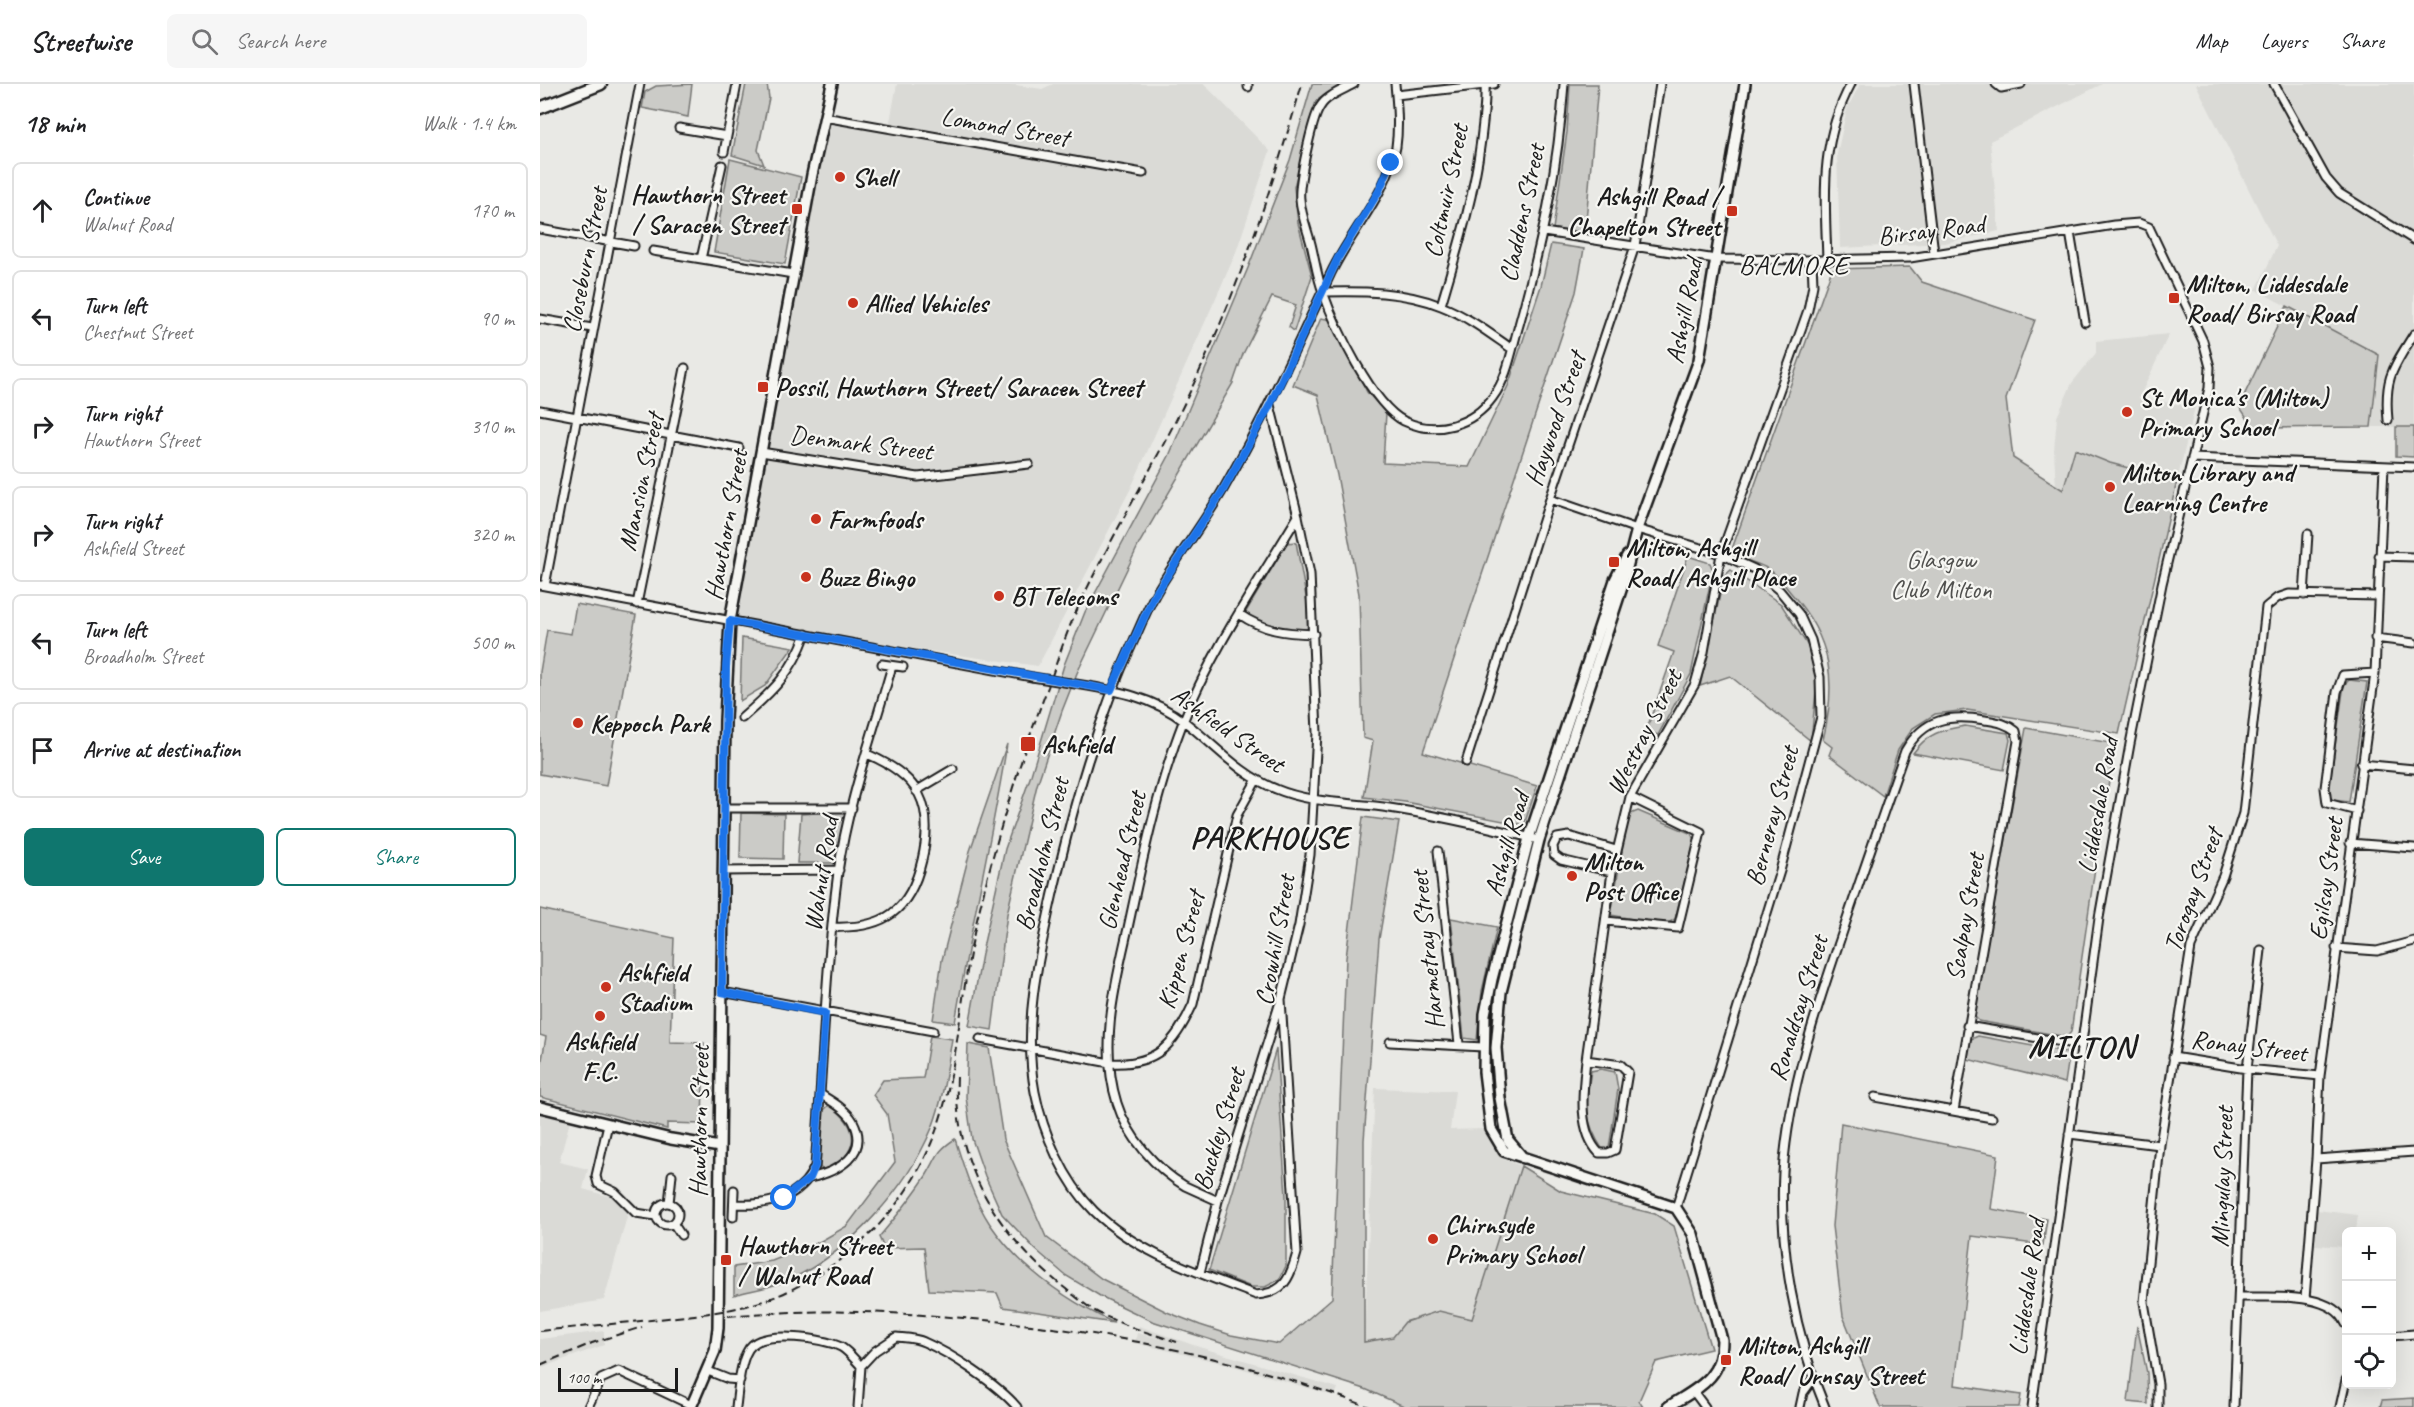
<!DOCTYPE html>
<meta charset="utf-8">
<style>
body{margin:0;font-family:Caveat,sans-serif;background:#f6f6f6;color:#202124}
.controls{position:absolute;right:18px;bottom:18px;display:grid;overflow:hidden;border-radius:9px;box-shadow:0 6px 24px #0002}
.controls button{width:54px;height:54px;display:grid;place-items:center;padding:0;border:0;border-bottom:2px solid #e0e0e0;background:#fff;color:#202124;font:30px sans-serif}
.scale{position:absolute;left:18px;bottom:15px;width:120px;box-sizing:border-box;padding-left:6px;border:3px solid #1c1c1c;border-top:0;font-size:16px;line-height:21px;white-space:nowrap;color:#1c1c1c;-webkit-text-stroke:4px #f6f6f2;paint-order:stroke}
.stop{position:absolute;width:18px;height:18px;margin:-14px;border:4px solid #1a73e8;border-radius:50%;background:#fff}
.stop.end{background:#1a73e8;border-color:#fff;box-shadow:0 2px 6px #0008}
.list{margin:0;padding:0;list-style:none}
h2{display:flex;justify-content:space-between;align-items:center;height:78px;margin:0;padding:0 24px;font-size:26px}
h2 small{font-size:20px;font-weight:400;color:#757577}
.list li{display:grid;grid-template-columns:39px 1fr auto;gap:18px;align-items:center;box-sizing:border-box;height:96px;margin:0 12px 12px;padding:0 12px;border:2px solid #e0e0e0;border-radius:9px}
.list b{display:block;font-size:22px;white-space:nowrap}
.list p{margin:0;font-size:20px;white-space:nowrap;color:#757577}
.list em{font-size:20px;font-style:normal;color:#757577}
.actions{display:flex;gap:12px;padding:18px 24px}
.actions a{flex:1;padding:14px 0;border:2px solid #0f766e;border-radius:9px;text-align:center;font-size:21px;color:#0f766e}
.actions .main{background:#0f766e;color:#fff}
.icon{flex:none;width:33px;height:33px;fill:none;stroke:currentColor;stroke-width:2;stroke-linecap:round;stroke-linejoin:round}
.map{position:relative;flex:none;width:1874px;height:1323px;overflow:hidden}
header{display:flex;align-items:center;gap:36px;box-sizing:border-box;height:84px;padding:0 30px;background:#fff;border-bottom:2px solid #e0e0e0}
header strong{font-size:28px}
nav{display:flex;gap:33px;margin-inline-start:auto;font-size:21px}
.search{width:420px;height:54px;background:#f6f6f6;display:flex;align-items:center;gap:15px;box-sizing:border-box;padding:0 21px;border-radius:9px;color:#757577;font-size:22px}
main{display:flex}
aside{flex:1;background:#fff}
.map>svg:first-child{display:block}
.built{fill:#dadad6}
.green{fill:#cbcbc7;stroke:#747472;stroke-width:1.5}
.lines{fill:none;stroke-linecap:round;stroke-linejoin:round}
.street-casing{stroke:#1c1c1c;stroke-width:11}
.secondary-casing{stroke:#1c1c1c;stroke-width:14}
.primary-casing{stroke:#1c1c1c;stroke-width:15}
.street{stroke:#f6f6f2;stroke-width:7}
.secondary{stroke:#f6f6f2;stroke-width:9}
.primary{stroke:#f6f6f2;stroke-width:10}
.rail{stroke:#1c1c1c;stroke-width:2;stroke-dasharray:9 4.5;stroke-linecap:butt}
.street-bridge-casing{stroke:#1c1c1c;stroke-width:11;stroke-linecap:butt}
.street-bridge{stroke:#f6f6f2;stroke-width:7}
.route{stroke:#1a73e8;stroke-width:8}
.poi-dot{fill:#c8321e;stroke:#f6f6f2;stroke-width:2}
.labels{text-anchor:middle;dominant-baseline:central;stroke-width:4.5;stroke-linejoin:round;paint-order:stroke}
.street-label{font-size:26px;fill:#1c1c1c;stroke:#f6f6f2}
.poi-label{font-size:26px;font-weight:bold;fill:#1c1c1c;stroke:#f6f6f2;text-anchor:start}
.park-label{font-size:26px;fill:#51514f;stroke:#f6f6f2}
.neighbourhood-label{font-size:27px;letter-spacing:1.5px;fill:#1c1c1c;stroke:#f6f6f2}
.district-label{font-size:32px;font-weight:bold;letter-spacing:1.5px;fill:#1c1c1c;stroke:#f6f6f2}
</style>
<header>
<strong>Streetwise</strong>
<div class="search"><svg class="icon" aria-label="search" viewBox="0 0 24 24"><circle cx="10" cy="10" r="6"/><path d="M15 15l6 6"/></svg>Search here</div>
<nav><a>Map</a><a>Layers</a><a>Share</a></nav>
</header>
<main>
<aside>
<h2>18 min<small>Walk · 1.4 km</small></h2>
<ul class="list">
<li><svg class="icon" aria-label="ahead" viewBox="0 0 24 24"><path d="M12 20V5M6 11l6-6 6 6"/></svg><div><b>Continue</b><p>Walnut Road</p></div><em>170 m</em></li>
<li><svg class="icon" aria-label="left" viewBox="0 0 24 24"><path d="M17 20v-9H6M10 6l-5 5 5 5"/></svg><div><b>Turn left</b><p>Chestnut Street</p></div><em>90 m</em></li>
<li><svg class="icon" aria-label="right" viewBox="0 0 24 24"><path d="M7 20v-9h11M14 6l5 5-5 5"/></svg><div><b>Turn right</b><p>Hawthorn Street</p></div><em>310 m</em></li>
<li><svg class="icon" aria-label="right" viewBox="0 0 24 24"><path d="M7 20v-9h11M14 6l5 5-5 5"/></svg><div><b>Turn right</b><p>Ashfield Street</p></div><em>320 m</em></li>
<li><svg class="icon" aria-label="left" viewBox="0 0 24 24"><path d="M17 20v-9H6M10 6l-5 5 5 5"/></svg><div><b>Turn left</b><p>Broadholm Street</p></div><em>500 m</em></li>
<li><svg class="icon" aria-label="arrive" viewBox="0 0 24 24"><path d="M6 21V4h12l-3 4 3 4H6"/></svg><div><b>Arrive at destination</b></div></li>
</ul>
<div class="actions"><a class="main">Save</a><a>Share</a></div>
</aside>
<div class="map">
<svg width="1874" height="1323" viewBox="0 0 1874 1323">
<rect width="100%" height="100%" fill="#e9e9e5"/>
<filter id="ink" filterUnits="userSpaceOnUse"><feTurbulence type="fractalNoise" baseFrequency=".0167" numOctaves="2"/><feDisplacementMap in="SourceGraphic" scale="12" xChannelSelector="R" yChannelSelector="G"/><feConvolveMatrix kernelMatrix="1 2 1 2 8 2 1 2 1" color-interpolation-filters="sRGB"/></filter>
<g filter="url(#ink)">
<!-- built -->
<path class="built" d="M357,0H469L502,5L513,0H664L730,67L695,171L591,404L498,582L266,550L190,537L284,33L349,43Z
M1320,0H1562L1450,57L1459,147L1405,159L1300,164L1297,70L1307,25Z
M1656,0H1874V343H1831L1839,271L1716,206L1737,162Z
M1629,250L1599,314L1655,323L1637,397L1570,379L1535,365L1523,406L1516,404L1514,366L1517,333L1532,299L1556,269V257Z
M835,1004L915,1007L910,1046L944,1045L956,1067L964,1075L981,1082L932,1235L899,1228L865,1238L853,1253L824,1259Z
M0,1028L30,1037L19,1078L48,1085L43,1105L75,1114L88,1129L64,1216L0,1227Z
M1777,1126L1818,1131L1816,1147L1806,1148V1163L1775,1161Z
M599,1242L659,1263L798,1304L795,1312L686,1280L595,1259L597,1249L623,1255L597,1247Z
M64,1247V1261L0,1284V1255Z"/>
<!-- green -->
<path class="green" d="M152,0L148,33L102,24L105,8L116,2Z
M206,0H227L229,14L218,66L224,81L192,71Z
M772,0H802L776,17L754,103L758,139L772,192L754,247L749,243L756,221L732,213L703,270L693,299L600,458L537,589L522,627L497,701L467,830L452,946L429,942L444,859L465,765L491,691L524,581L545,528L629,372L708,184L750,76Z
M1030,0H1058L1045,148L1013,145L1027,48Z
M190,75L261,93L245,180L174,168Z
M1011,160L1044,165L1036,208L883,668L997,702L984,741L865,718L824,713L833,657L823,654L819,510L797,391L778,311L753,301L781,234L792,236L827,308L846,329L843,379L929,383L968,302L1001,202Z
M1370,183L1382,198L1495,236L1466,315L1473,374L1523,406L1535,365L1570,379L1637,397L1579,650L1427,626L1395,630L1373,644L1358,666L1343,712L1289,671L1292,663L1283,656C1297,598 1292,555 1251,509C1244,501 1237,490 1228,485C1216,477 1201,478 1192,465L1292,185Z
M1747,222L1839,271L1831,343L1714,344L1699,322Z
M1856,343H1874V373L1856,372Z
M756,458L769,529L768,547C744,548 725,543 704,531L747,459Z
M1148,472L1170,479L1173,486L1151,590L1118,651L1106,647L1134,568L1118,562Z
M1191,486L1241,520L1268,562L1277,597L1271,657L1190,592L1160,602L1184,492Z
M36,520L96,531L66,702L0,690V588L7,546L31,550Z
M202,554L253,563L225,602L200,617Z
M1809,596L1827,598L1809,718L1793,716L1788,710L1804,601Z
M1425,642L1468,649L1470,656L1464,686L1373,669C1388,649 1401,646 1425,642Z
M1486,644L1576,660L1563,729L1531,948L1527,953L1439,937L1434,932Z
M467,660C452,754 430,846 415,939L393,936L402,876L430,767Z
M307,727L295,779H257L261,730Z
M1098,727L1152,750L1154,760L1135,835L1125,841L1071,831L1088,731Z
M201,729L244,730L243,775L200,774Z
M823,733L859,738L839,855L824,1056V1258L853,1253L865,1238L899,1227L932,1235L981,1082L1021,1107L1115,1130L1134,1142L1171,1265L1116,1278L1099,1317L1103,1323H866L825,1305L612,1237L560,1212L525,1191L495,1165L462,1130L445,1092L432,1055L426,1013L428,960L449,964L463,1055L506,1153L562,1195L627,1228L660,1241L691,1251L739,1260L792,1214L806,874Z
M0,825L134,854L130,958L164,959L162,1040L127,1039V1045L0,1013V987L6,953L0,951Z
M911,834L957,843L942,907L937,956L924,954Z
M390,952L412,955C407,985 403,1016 392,1044C367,1104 310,1168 251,1195C234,1203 212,1206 194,1211V1183L232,1177L281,1157L307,1142L355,1078L347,1030L333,1011L343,996L383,994Z
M1438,952L1525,968L1529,973L1525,999L1427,975L1429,956Z
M736,965L746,1112V1182L739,1196L725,1203H711L669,1186Z
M1061,985L1075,988L1078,1005L1069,1064L1063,1066C1044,1038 1045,1020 1051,987Z
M289,1021C322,1044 320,1069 284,1088L280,1083L284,1026Z
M1301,1039L1458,1071L1451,1125L1507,1135L1503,1161L1432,1152L1415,1301L1481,1311L1479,1323H1340L1303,1232L1292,1142Z
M415,1055C424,1084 433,1114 450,1140C480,1184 526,1216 574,1239L463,1223L457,1209L389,1206L384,1163L344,1164L339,1153C356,1133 372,1113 386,1092C398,1073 395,1068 415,1055Z
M1597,1242L1607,1289L1608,1320L1588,1318Z
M1874,1314V1323H1840L1842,1316Z"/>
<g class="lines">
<defs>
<path id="street" d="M708,0V3
M814,0C803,6 786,12 780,23C772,35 758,101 760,115C761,130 767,145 771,160C775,176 777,193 783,208C795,242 832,321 864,337C896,352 933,341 953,313C968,293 972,264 979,241C1002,157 1018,87 1024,0
M1374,0L1394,169
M1456,0L1461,4L1481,0
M1734,0L1786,94L1799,109L1874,156
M856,11L954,0
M284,33L603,89
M139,44L187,52
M184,68L197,0
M0,145L94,162
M1004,148L1176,175L1272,176L1370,174L1574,141L1599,139L1609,143L1663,257L1670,283L1669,304L1622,500L1590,660L1559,834L1492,1323
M1530,148L1545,238
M113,167L253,190
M161,175L182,81
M1287,176C1285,111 1279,60 1311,0
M783,208C822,207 864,207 901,222C927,232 949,249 972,265
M901,221C917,167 934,113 941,56C943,38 946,19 945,1
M0,235L52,244
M730,321L758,432L770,490L777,649L770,771L759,841L741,915L757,1169C750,1195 744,1209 716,1211C660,1189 598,1170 554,1127C524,1097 503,1049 495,1008C482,940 499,871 514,805C534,719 557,636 594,556C601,541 607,525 615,511C636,474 663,441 684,404C724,334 757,262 791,189C811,147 847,110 856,63C859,42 857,21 855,0
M0,326L199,364
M1848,336C1844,293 1853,284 1874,250
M221,368L378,393L489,380
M1652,374L1874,383
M1010,415L1097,445L1181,470L1214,485L1240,507L1259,530L1271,556L1280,593L1281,633L1240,787L1136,1124
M1839,472L1874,473
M0,501L492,593
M5,502L100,0
M1764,511L1768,450
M97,520L145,284
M699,530C724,547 744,549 774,550
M1835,554L1874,559
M342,580L363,583
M530,599C571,606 611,611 645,638C675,661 700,691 736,705C769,719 808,718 843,723C896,731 948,743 999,756
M202,634C233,607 252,589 266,550
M926,678L1010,415L1095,162L1120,0
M1821,680L1874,685
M376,707L413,685
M184,724H312
M1817,727L1787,719L1785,704L1797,608L1803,591L1835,589
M1810,759L1874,764
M898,767L919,960
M183,787L299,786
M1072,788L1021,776L1014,771L1013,762L1017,754L1029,752L1076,766
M1066,837L1138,844L1161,748L1090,713
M293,843C344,845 370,827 382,776C395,720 379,692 327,670
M1796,864L1837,867L1874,857
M182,908L393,947
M1427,942L1540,961
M440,955L570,979C617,982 635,960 653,920L697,731L716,697
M850,958L943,963
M1633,973L1707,985L1780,992
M1046,976L1081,981L1088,988L1075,1066L1068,1069H1059C1037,1046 1043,1005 1046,976L1072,788L1090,713L1155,600L1164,568L1181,470L1268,226L1273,201L1272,176
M1335,1013L1452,1034
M68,1040L56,1092L58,1100L75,1108L96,1129L116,1132
M1529,1050L1620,1061
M1776,1075L1874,1068
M270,1094C296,1088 331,1071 313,1037C306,1025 291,1017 280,1010
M678,1117C667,1112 656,1107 645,1102C616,1085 587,1052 577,1019C559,962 575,901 588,844C603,774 617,705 643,638C672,565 718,499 758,432
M129,1119L132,1091
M116 1130a11 11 0 1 1 22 0a11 11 0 1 1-22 0Z
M194,1120C226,1122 261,1115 275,1082C283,984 285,886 298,788C308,718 333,649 352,582
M193,1133L194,1106
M133,1139L141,1151
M660,1189L678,1117L739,921
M1699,1213C1729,1214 1792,1206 1806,1240
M1765,1215L1776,1075L1780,992L1835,589L1844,382
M1852,1252L1874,1250
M321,1282L335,1267L356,1253C365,1254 376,1254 384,1258C412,1270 457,1300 477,1323
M168,1287L188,1295L200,1296
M1153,1307L1165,1323
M48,1323L61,1295L79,1287L151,1321
M196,1323C198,1308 200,1271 212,1261C228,1247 282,1254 301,1263C308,1267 315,1276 321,1282L318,1323
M1260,1323L1263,1309L1273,1295
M1285,1323C1255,1252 1239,1165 1243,1088C1249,1005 1276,926 1303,847C1323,787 1344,727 1365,667C1384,634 1410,630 1445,636C1457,638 1466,639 1476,647L1478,657L1414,1027
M1618,1323V1300L1604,1218L1620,1061L1651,863L1683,792L1703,729L1726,523L1737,514L1749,510L1837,512
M1694,1323L1707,985L1721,866
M1800,1323L1806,1296"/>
<path id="secondary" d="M1087,472L1075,496L989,754L952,895L945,930L944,988L951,1045L964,1067L1136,1124L1153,1150L1182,1256C1182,1296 1157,1304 1128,1323
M0,1023L131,1055L180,1063
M983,1074L968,1056L960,1014L956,964L961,908L999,756L1082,503L1097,445L1159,276L1205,0
M151,1323L175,1267L178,1244L185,636L190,537L272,91L292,0"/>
<path id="primary" d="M0,24L61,0"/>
</defs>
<!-- street casing -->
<use href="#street" class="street-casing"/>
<!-- secondary casing -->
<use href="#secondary" class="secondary-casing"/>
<!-- primary casing -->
<use href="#primary" class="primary-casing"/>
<!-- street -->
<use href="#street" class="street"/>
<!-- secondary -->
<use href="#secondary" class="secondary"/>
<!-- primary -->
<use href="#primary" class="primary"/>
<!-- rail -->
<path class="rail" d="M417,993C413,1079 459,1153 526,1205C535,1212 545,1221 555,1227C581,1241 609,1249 637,1258
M188,1232C262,1225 336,1227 410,1233C554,1244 694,1272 829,1323
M0,1247C37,1243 74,1240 111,1236C153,1231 197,1228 237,1212C273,1197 308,1173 335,1145C424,1051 410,955 436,840C455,759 478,680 508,603C517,578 525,552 536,528C568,458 609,391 643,322C694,219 730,110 762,0
M0,1281L52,1259L102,1243"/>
<defs>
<path id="street-bridge" d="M492,593L530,599"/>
</defs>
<!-- street-bridge casing -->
<use href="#street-bridge" class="street-bridge-casing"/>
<!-- street-bridge -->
<use href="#street-bridge" class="street-bridge"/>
</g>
</g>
<g class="lines" filter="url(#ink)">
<!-- route -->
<path class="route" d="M244,1114L270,1094L275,1082L285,929L182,908L186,583L190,537L571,606L614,512L682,408L730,321L798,174L839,107L851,79"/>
</g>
<!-- markers -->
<g class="poi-dot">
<circle cx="300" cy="93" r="6"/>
<rect x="251" y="119" width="12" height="12" rx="3"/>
<rect x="1186" y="121" width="12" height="12" rx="3"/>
<rect x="1628" y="208" width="12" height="12" rx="3"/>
<circle cx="313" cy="219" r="6"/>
<rect x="217" y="297" width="12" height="12" rx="3"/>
<circle cx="1587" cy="328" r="6"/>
<circle cx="1570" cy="403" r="6"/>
<circle cx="276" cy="435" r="6"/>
<rect x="1068" y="472" width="12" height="12" rx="3"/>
<circle cx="266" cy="493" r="6"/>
<circle cx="459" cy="512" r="6"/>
<circle cx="38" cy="639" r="6"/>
<rect x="480" y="652" width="16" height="16" rx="3"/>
<circle cx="1032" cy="792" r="6"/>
<circle cx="66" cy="903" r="6"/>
<circle cx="60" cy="932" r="6"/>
<circle cx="893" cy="1155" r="6"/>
<rect x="180" y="1170" width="12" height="12" rx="3"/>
<rect x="1180" y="1270" width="12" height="12" rx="3"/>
</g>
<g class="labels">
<!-- street labels -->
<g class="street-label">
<text transform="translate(465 43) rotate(10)">Lomond Street</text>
<text transform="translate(906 107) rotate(-78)">Coltmuir Street</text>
<text transform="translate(982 129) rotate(-78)">Claddens Street</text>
<text transform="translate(1391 146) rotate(-7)">Birsay Road</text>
<text transform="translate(45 176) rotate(-79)">Closeburn Street</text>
<text transform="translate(1144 227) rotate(-79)">Ashgill Road</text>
<text transform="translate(1015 335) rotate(-71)">Haywood Street</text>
<text transform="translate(321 359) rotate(7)">Denmark Street</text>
<text transform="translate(101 398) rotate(-78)">Mansion Street</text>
<text transform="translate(186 441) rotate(-80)">Hawthorn Street</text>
<text transform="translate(688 645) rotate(35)">Ashfield Street</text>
<text transform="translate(1104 648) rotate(-63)">Westray Street</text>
<text transform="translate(1558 721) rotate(-80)">Liddesdale Road</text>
<text transform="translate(1232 732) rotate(-75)">Berneray Street</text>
<text transform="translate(967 760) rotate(-74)">Ashgill Road</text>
<text transform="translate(502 770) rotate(-76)">Broadholm Street</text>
<text transform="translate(582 777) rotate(-77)">Glenhead Street</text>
<text transform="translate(281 790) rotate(-81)">Walnut Road</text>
<text transform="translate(1786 795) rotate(-82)">Egilsay Street</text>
<text transform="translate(1653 806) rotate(-70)">Torogay Street</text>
<text transform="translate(1425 833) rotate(-80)">Scalpay Street</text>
<text transform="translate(735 856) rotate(-80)">Crowhill Street</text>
<text transform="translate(641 866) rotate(-75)">Kippen Street</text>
<text transform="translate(887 866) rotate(-96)">Harmetray Street</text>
<text transform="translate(1258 924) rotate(-73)">Ronaldsay Street</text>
<text transform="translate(1709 962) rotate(7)">Ronay Street</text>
<text transform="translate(159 1037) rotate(-89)">Hawthorn Street</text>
<text transform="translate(679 1045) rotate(-73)">Buckley Street</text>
<text transform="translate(1682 1093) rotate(-88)">Mingulay Street</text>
<text transform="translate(1487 1203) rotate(-82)">Liddesdale Road</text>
</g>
<!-- poi labels -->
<g class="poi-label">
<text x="312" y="93">Shell</text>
<text x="245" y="110" text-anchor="end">Hawthorn Street<tspan x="245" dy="30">/ Saracen Street</tspan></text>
<text x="1180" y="112" text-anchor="end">Ashgill Road /<tspan x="1180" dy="30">Chapelton Street</tspan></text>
<text x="1646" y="199">Milton, Liddesdale<tspan x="1646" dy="30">Road/ Birsay Road</tspan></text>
<text x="325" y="219">Allied Vehicles</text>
<text x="235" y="303">Possil, Hawthorn Street/ Saracen Street</text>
<text x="1599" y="313">St Monica's (Milton)<tspan x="1599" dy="30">Primary School</tspan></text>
<text x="1582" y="388">Milton Library and<tspan x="1582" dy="30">Learning Centre</tspan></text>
<text x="288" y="435">Farmfoods</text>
<text x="1086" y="463">Milton, Ashgill<tspan x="1086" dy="30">Road/ Ashgill Place</tspan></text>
<text x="278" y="493">Buzz Bingo</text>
<text x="471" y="512">BT Telecoms</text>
<text x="50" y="639">Keppoch Park</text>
<text x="502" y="660">Ashfield</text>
<text x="1044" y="777">Milton<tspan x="1044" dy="30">Post Office</tspan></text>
<text x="78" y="888">Ashfield<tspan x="78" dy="30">Stadium</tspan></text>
<text x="60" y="957" text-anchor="middle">Ashfield<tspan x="60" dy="30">F.C.</tspan></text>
<text x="905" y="1140">Chirnsyde<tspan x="905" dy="30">Primary School</tspan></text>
<text x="198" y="1161">Hawthorn Street<tspan x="198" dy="30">/ Walnut Road</tspan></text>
<text x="1198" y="1261">Milton, Ashgill<tspan x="1198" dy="30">Road/ Ornsay Street</tspan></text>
</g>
<!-- park labels -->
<g class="park-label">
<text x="1401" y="475">Glasgow<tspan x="1401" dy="30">Club Milton</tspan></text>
</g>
<!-- neighbourhood labels -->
<g class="neighbourhood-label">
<text x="1254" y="181">BALMORE</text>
</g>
<!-- district labels -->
<g class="district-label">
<text x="730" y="753">PARKHOUSE</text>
<text x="1542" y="962">MILTON</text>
</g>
</g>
</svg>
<div class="controls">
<button>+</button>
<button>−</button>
<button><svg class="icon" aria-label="locate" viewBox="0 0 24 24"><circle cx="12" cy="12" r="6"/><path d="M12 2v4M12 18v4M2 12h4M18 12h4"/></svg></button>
</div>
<div class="scale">100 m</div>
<div class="stop" style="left:244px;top:1114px"></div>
<div class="stop end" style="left:851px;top:79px"></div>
</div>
</main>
